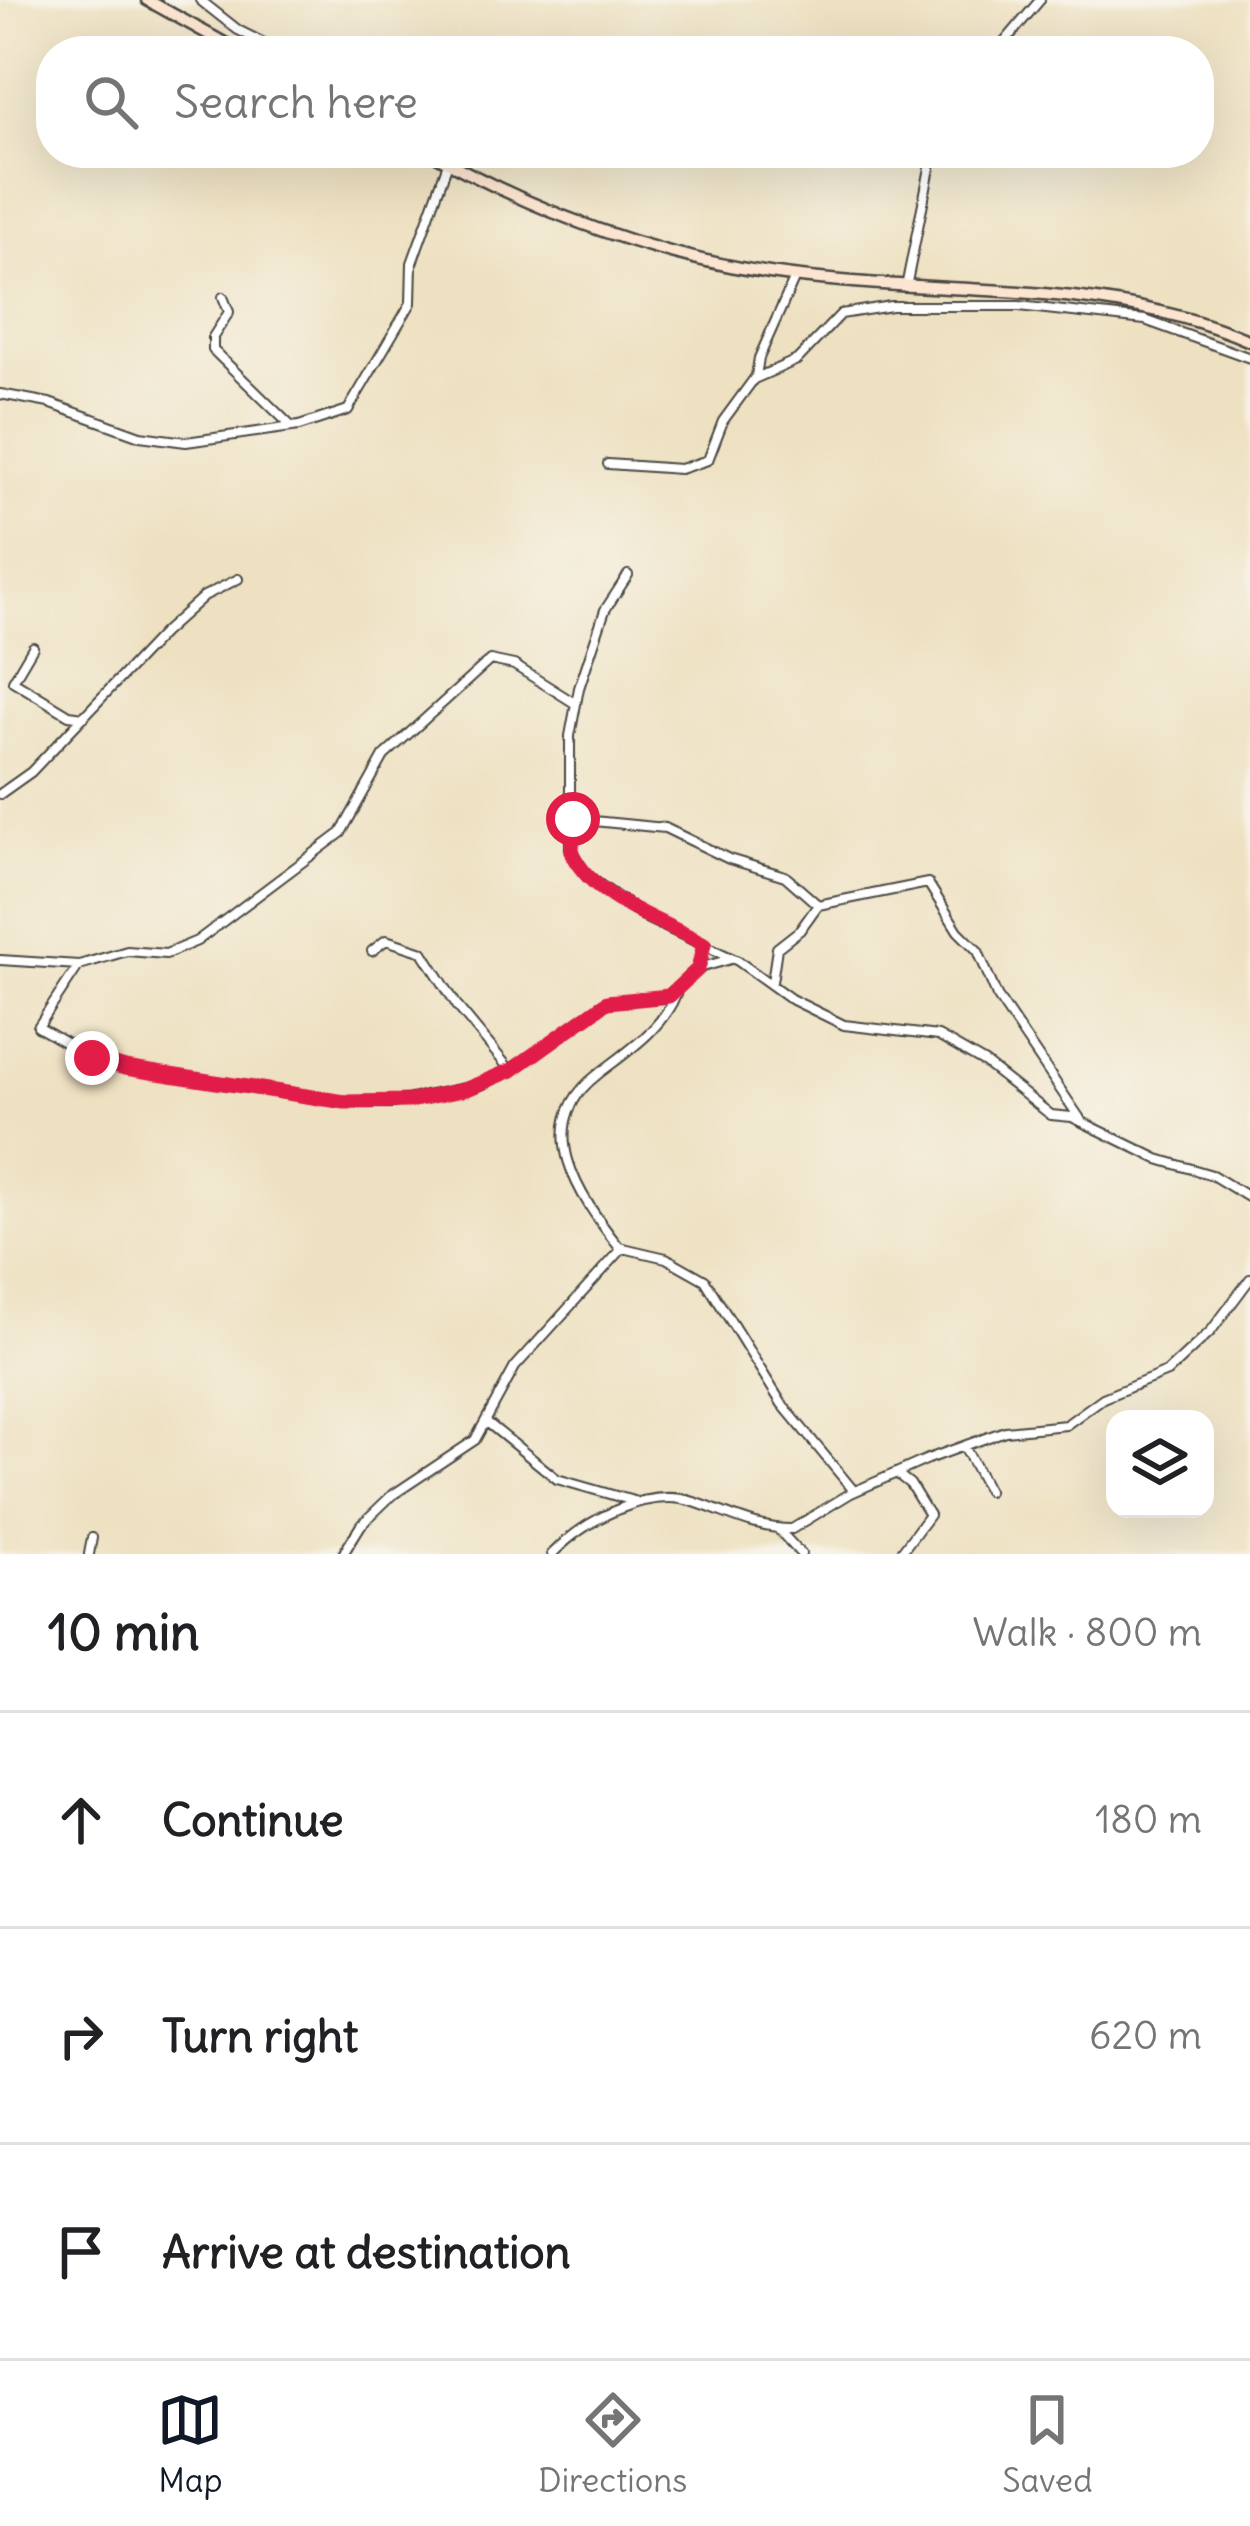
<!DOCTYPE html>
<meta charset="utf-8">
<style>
body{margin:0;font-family:Delius,sans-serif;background:#f2f2f2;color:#202124}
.controls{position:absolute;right:36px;bottom:36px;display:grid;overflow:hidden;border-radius:24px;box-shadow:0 12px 48px #0002}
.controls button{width:108px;height:108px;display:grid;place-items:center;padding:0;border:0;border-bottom:3px solid #e0e0e0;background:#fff;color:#202124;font:60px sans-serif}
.stop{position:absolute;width:36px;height:36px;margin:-27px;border:9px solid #e11d48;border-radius:50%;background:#fff}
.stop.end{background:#e11d48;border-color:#fff;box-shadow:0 3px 12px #0008}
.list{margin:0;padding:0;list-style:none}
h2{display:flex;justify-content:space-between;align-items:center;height:156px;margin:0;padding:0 48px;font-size:51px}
h2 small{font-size:39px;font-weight:400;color:#757577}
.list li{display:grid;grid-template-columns:78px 1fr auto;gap:36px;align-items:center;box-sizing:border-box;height:216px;padding:0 48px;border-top:3px solid #e0e0e0}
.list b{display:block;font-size:45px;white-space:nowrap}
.list em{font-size:39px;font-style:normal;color:#757577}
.icon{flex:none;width:66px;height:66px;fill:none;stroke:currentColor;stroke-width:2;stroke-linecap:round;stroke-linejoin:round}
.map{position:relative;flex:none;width:1250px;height:1554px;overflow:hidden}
.search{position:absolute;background:#fff;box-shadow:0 12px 48px #0002;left:36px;right:36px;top:36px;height:132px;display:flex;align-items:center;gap:30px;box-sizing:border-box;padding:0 42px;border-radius:48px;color:#757577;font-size:45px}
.sheet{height:804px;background:#fff}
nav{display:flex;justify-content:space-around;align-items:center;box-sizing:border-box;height:168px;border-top:3px solid #e0e0e0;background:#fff;font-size:33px;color:#757577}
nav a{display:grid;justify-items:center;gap:6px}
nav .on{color:#111827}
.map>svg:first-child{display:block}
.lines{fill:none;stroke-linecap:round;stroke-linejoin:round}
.street-casing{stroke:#484642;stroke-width:12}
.secondary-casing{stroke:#484642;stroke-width:15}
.street{stroke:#fff;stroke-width:8}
.secondary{stroke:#fce5d0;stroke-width:10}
.route{stroke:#e11d48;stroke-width:15}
</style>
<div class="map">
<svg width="1250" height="1554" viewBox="0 0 1250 1554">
<rect width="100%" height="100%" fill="#f7f3e8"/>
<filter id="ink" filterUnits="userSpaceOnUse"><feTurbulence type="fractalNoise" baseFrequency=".00833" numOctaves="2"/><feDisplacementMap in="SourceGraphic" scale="24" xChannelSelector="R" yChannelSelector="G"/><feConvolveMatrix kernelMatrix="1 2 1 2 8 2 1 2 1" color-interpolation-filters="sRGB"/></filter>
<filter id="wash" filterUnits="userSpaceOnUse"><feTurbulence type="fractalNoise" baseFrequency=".004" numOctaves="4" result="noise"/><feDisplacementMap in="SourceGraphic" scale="48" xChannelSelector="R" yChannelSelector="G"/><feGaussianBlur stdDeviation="2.7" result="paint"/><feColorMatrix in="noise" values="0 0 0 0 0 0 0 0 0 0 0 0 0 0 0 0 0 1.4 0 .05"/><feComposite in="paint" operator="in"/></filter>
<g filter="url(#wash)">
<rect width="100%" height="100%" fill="#eee1c1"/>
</g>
<g filter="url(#ink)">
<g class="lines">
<defs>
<path id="street" d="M200,0L238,30L280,51
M997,51L1040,0
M906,287L933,153
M223,297L229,312L213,337V350L292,427
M754,379L797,360L841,314L891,306H1019L1145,320L1250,358
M0,394L49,403L140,436L186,442L299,426L348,410L411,303L412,263L448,163
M608,464L680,469L708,460L723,421L756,376L759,358L795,277
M628,575L605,610L579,688L570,736V848L586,875L648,919L738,961L791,999L844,1025L938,1036L985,1063L1051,1115L1072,1117L1158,1159L1212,1175L1250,1198
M33,647L13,681L69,715L84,717
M0,794L31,772L163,633L204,596L238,579
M573,819L665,828L729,859L785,876L818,905
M372,951L386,940L423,952L458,1007L511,1071
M0,960L79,965L127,951L166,954L197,941L341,833L384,756L490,660L514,665L576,704
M79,965L38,1027L92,1058L125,1068L345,1102L392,1103L481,1085L522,1063L607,1002L667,997L699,968L731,959
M772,982L777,948L800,930L818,905L928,883L958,931L978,951L997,996L1081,1120
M676,994C662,1030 625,1053 597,1075C531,1126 579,1196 619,1247L666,1258L705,1280L782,1404L854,1491
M488,1423L557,1479L637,1502
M964,1446L988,1491
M896,1473L910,1484L929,1515L900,1554
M778,1529L801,1554
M89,1554L92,1538
M343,1554L361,1525L391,1496L475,1440L515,1367L622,1249
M552,1554C584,1521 647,1486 694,1502C728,1513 755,1529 792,1529L851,1493L928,1459L1005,1431L1066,1425L1103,1398L1167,1372L1211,1331L1250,1279"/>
<path id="secondary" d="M147,0L239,51
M431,153C544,216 663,260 792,276C946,296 1105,278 1250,341"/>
</defs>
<!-- street casing -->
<use href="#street" class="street-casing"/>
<!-- secondary casing -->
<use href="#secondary" class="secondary-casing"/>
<!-- street -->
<use href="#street" class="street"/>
<!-- secondary -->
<use href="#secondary" class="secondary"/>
</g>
</g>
<g class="lines" filter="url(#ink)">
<!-- route -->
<path class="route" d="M92,1058L125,1068L345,1102L410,1101L467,1089L512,1070L607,1002L669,996L698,969L704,944C659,919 597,902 572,854L573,819"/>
</g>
</svg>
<div class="controls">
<button><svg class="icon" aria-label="layers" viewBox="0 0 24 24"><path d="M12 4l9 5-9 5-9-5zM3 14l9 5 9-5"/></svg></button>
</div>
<div class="stop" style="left:573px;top:819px"></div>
<div class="stop end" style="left:92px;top:1058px"></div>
<div class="search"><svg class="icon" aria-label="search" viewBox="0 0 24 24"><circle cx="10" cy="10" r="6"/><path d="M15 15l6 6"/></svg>Search here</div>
</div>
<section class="sheet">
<h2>10 min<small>Walk · 800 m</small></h2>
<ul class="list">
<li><svg class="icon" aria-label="ahead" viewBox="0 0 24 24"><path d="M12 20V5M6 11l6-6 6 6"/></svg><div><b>Continue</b></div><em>180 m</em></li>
<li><svg class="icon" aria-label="right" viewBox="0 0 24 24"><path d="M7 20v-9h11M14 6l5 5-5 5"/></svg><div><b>Turn right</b></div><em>620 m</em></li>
<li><svg class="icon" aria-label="arrive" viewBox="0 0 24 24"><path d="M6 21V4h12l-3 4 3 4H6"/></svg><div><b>Arrive at destination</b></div></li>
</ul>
</section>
<nav>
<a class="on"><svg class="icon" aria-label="map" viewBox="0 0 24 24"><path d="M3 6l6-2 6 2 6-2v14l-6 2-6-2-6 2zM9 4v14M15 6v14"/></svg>Map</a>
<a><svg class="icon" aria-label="directions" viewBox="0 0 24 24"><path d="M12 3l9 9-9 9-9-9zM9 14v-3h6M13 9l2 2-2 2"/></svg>Directions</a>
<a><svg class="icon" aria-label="saved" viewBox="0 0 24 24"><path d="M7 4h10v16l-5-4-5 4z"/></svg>Saved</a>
</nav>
